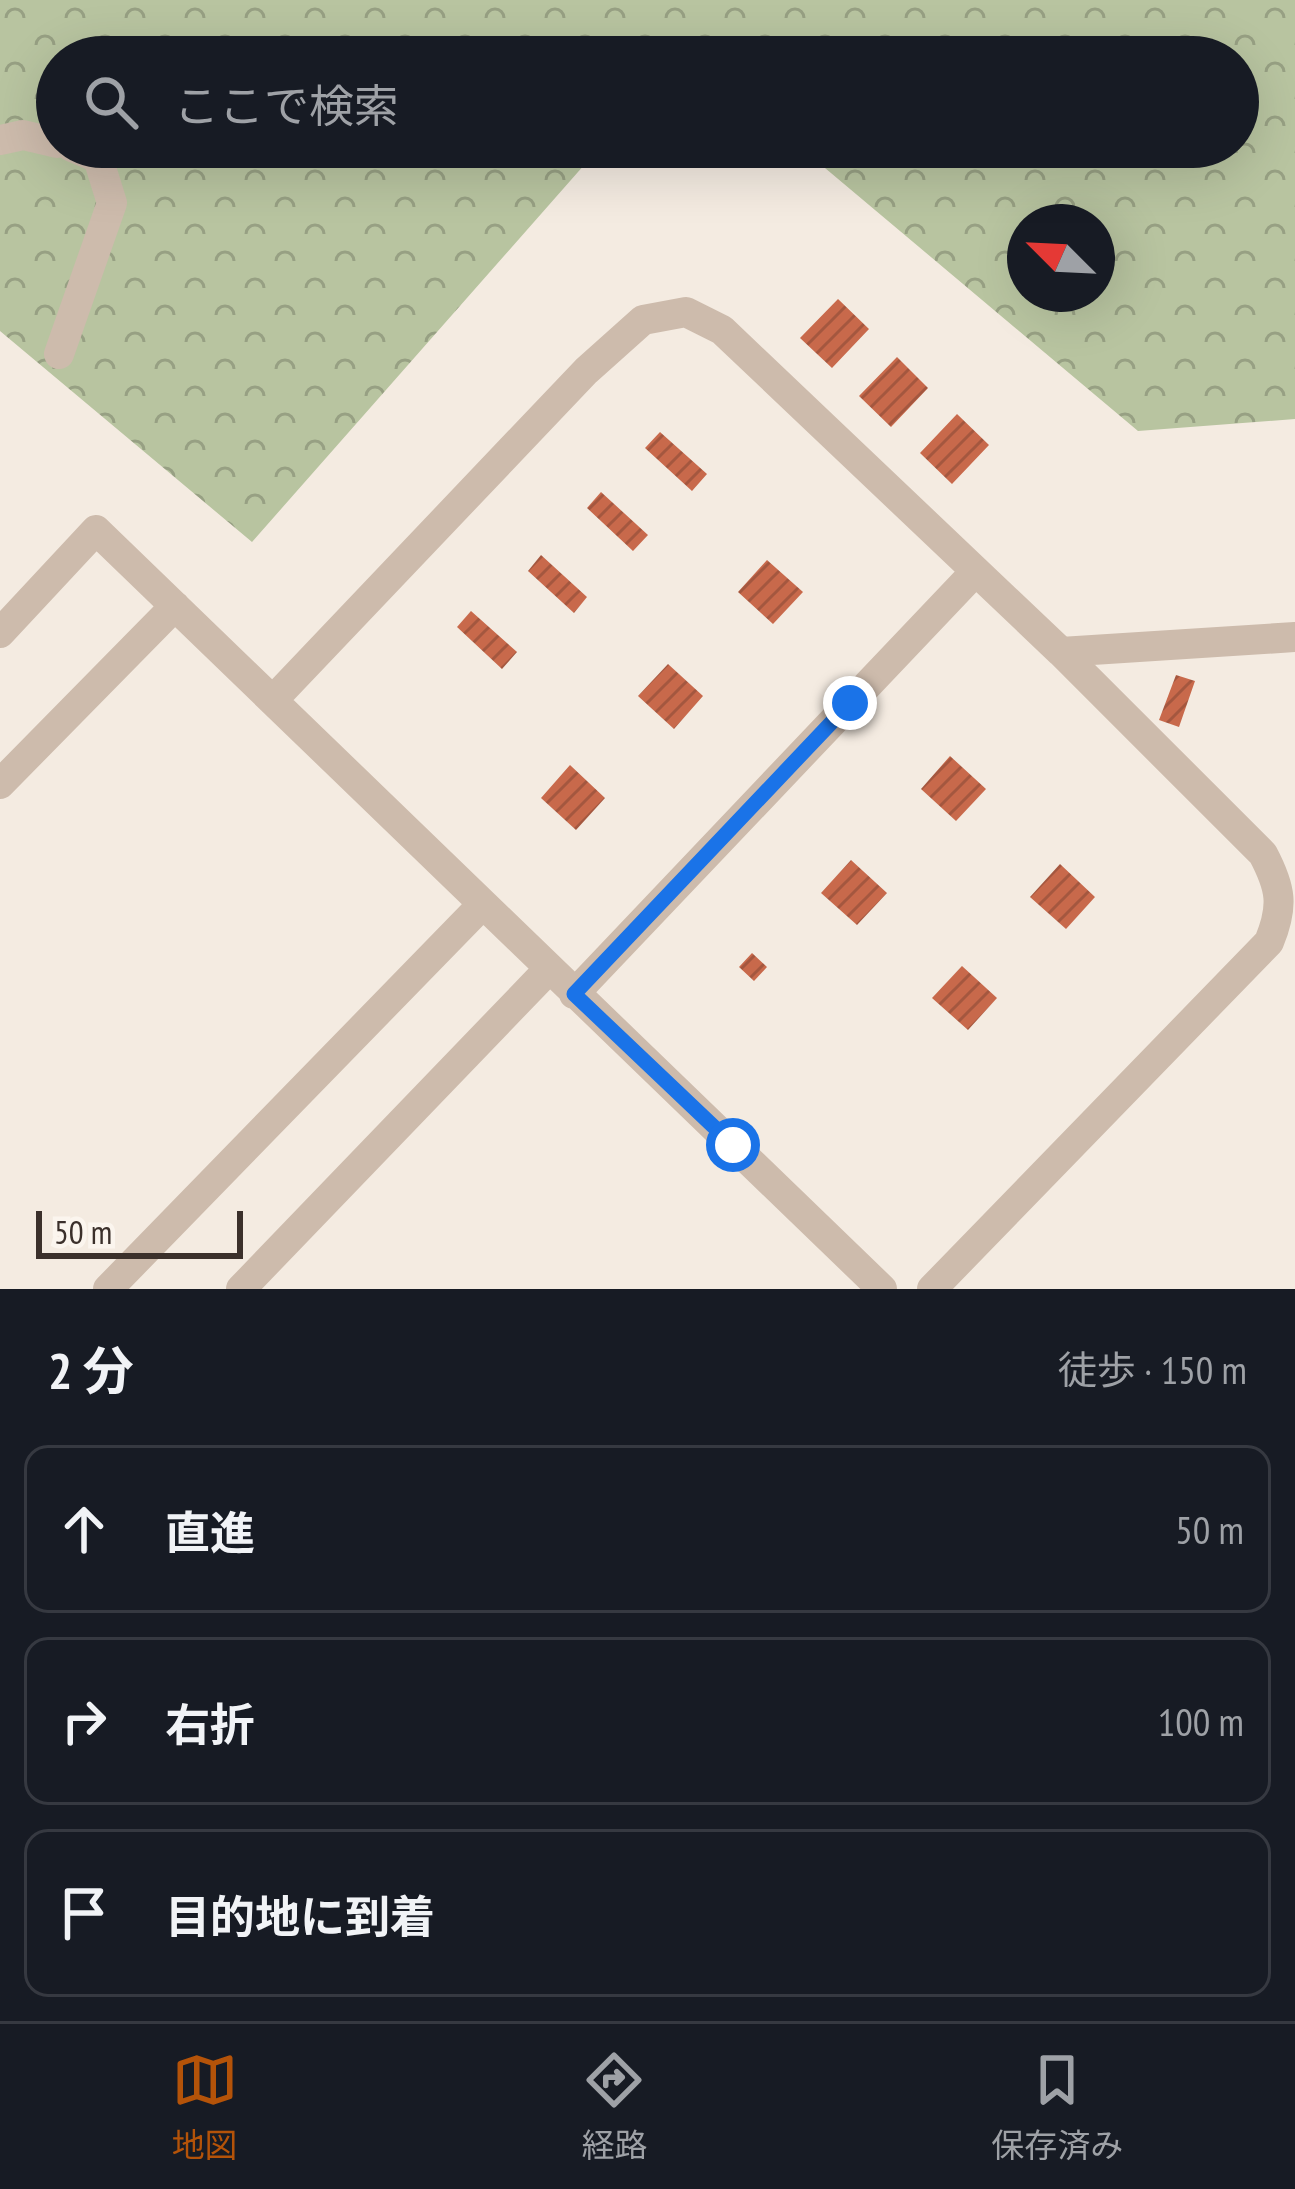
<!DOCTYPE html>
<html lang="ja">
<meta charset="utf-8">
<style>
body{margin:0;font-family:"PT Sans Narrow","Noto Sans JP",sans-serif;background:#20242c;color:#f1f3f6}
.compass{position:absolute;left:1007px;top:204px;width:108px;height:108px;border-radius:50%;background:#171b24;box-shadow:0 12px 48px #0002;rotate:294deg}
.scale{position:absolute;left:36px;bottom:30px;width:207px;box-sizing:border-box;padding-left:12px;border:6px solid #3b302b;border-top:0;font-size:33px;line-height:42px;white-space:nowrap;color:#3b302b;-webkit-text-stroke:9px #fbf5ee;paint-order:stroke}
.stop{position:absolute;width:36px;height:36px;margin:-27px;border:9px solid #1a73e8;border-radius:50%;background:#fff}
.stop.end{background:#1a73e8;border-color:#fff;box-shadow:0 3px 12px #0008}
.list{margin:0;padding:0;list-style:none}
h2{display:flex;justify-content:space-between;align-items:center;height:156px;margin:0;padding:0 48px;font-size:51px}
h2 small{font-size:39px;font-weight:400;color:#9ea1a6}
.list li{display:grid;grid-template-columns:78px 1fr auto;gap:36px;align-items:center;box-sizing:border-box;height:168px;margin:0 24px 24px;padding:0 24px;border:3px solid #363941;border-radius:24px}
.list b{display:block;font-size:45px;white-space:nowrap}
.list em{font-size:39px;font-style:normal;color:#9ea1a6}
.icon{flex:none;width:66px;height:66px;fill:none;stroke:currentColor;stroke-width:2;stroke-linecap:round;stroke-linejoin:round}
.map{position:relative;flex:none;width:1295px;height:1289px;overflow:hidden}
.search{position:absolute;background:#171b24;box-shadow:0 12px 48px #0002;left:36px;right:36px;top:36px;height:132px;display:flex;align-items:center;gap:30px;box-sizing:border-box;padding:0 42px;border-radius:66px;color:#9ea1a6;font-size:45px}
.sheet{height:732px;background:#171b24}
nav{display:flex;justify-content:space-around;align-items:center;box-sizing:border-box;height:168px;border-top:3px solid #363941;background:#171b24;font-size:33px;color:#9ea1a6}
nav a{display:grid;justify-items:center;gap:6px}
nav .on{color:#b45309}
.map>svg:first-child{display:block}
.forest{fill:url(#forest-crowns);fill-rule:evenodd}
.building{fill:url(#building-hatch)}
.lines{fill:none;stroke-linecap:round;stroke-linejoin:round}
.minor{stroke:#cdbbac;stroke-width:30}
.route{stroke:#1a73e8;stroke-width:15}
</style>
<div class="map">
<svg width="1295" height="1289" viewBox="0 0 1295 1289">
<defs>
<pattern id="forest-crowns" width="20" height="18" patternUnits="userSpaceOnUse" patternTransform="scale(3)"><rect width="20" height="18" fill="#b8c4a0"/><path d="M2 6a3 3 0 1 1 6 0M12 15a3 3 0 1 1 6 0" fill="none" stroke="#97a083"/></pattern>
<pattern id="building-hatch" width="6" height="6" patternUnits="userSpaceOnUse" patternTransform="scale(3)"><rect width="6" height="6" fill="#c8694b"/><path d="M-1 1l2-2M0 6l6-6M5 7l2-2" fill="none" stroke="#a4573f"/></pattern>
</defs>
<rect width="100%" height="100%" fill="#f4ebe1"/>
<!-- forest -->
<path class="forest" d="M0,0H1295V419L1138,431L800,147H1238V57H693L685,51L680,57H57V147H600L252,542L0,331ZM1025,222H1097V294H1025Z"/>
<!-- building -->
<path class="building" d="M838,299L869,329L832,368L800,338Z
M897,357L928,388L891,427L859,396Z
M957,414L989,445L952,484L920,453Z
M660,432L707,474L692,491L645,448Z
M601,492L648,535L633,551L587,508Z
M541,555L587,597L574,613L528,571Z
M767,560L803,592L773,624L738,592Z
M471,611L517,652L502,669L457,627Z
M668,664L703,696L674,729L638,696Z
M1176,675L1195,681L1179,727L1159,720Z
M950,756L986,789L956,821L921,789Z
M570,765L605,798L576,830L541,798Z
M851,860L887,893L857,925L821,893Z
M1060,864L1095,897L1066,929L1030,897Z
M752,953L767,967L754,981L739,967Z
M962,966L997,998L968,1030L932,998Z"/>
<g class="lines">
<!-- minor -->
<path class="minor" d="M0,140L23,135L57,143
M59,354L112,203L98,158L72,147
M0,633L96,530L882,1289
M273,700L586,371L643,320L686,312L722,330L1061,652L1295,637
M0,784L175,606
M574,994L973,574
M108,1289L482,905
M241,1289L549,969
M932,1289L1269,942C1284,906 1281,888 1263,854L1061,652"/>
</g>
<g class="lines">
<!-- route -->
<path class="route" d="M733,1145L574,994L850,703"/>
</g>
</svg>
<svg class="compass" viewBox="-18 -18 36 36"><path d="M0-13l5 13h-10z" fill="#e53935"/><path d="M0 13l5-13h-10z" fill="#9ea1a6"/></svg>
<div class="scale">50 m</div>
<div class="stop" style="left:733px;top:1145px"></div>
<div class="stop end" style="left:850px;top:703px"></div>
<div class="search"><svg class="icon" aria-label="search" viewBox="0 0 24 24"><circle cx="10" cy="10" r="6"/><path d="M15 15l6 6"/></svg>ここで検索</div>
</div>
<section class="sheet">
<h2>2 分<small>徒歩 · 150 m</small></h2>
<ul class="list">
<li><svg class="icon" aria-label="ahead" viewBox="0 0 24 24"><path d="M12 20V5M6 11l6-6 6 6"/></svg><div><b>直進</b></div><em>50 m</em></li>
<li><svg class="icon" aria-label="right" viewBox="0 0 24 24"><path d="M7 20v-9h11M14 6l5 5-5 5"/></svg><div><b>右折</b></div><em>100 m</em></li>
<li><svg class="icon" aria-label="arrive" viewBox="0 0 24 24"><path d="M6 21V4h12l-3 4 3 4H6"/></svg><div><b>目的地に到着</b></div></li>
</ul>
</section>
<nav>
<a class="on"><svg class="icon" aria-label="map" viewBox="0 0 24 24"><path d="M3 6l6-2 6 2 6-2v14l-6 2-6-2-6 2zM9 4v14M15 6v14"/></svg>地図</a>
<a><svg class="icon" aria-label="directions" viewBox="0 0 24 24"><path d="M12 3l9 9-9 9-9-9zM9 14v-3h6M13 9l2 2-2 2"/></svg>経路</a>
<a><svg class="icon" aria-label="saved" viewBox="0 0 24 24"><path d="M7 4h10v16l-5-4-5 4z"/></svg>保存済み</a>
</nav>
